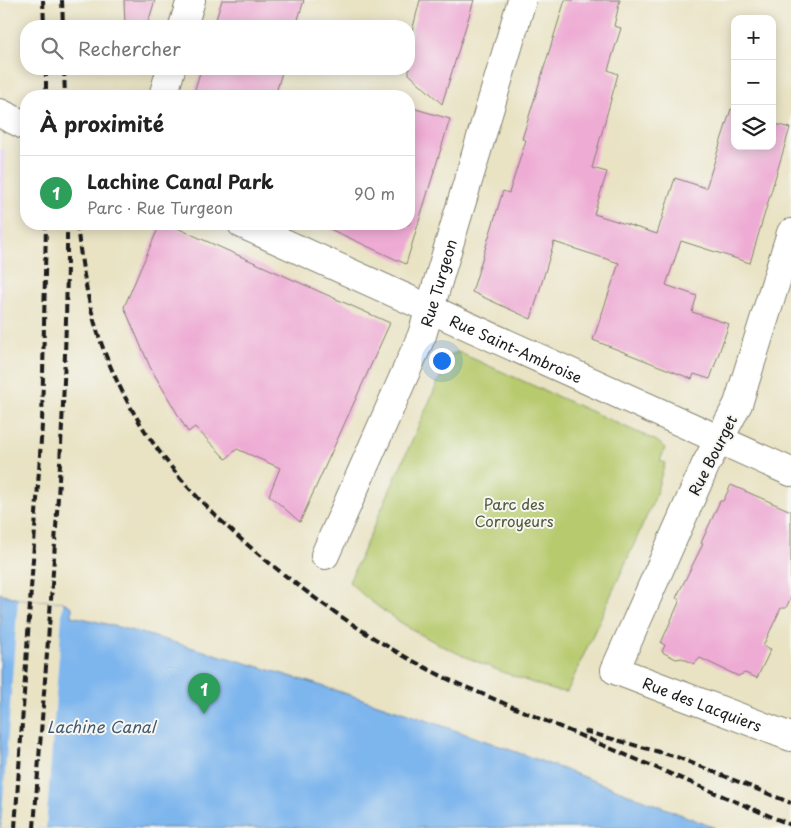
<!DOCTYPE html>
<html lang="fr">
<meta charset="utf-8">
<style>
body{margin:0;font-family:"Playpen Sans",sans-serif;background:#f2f2f2;color:#222}
.controls{position:absolute;right:15px;top:15px;display:grid;overflow:hidden;border-radius:10px;box-shadow:0 2px 12px #0003}
.controls button{width:45px;height:45px;display:grid;place-items:center;padding:0;border:0;border-bottom:1px solid #e0e0e0;background:#fff;color:#222;font:25px sans-serif}
.you{position:absolute;left:441px;top:360px;width:18px;height:18px;margin:-12px;border:4px solid #fff;border-radius:50%;background:#1a73e8;box-shadow:0 0 0 8px #1a73e833}
.badge{display:grid;place-items:center;width:32px;height:32px;border-radius:50%;background:#ea580c;color:#fff;font-size:16px;font-weight:700}
.pin{position:absolute;translate:-50% -41px;filter:drop-shadow(0 1px 2px #0008)}
.pin::after{content:'';position:absolute;top:26px;width:18px;height:15px;background:inherit;clip-path:polygon(0 0,100% 0,50% 100%)}
.list{margin:0;padding:0;list-style:none}
h2{display:flex;justify-content:space-between;align-items:center;height:65px;margin:0;padding:0 20px;font-size:21px}
h2 small{font-size:16px;font-weight:400;color:#767676}
.list li{display:grid;grid-template-columns:32px 1fr auto;gap:15px;align-items:center;box-sizing:border-box;height:75px;padding:0 20px;border-top:1px solid #e0e0e0}
.list b{display:block;font-size:19px;white-space:nowrap}
.list p{margin:0;font-size:16px;white-space:nowrap;color:#767676}
.list em{font-size:16px;font-style:normal;color:#767676}
.icon{flex:none;width:28px;height:28px;fill:none;stroke:currentColor;stroke-width:2;stroke-linecap:round;stroke-linejoin:round}
.map{position:relative;flex:none;width:791px;height:828px;overflow:hidden}
.search{position:absolute;background:#fff;box-shadow:0 2px 12px #0003;left:20px;top:20px;width:395px;height:55px;display:flex;align-items:center;gap:12px;box-sizing:border-box;padding:0 18px;border-radius:20px;color:#767676;font-size:19px}
.panel{position:absolute;background:#fff;box-shadow:0 2px 12px #0003;left:20px;top:90px;width:395px;height:140px;border-radius:20px}
.map>svg:first-child{display:block}
.built{fill:#e7d2ef}
.green{fill:#b7ca6e;stroke:#6a7345}
.water{fill:#7db5ed;stroke:#4c6884}
.pier{fill:#e9e3c4}
.building{fill:#eeacd4}
.lines{fill:none;stroke-linecap:round;stroke-linejoin:round}
.street-casing{stroke:#828070;stroke-width:30}
.street{stroke:#fff;stroke-width:28}
.rail{stroke:#1c1c1c;stroke-width:4;stroke-dasharray:8 4;stroke-linecap:butt}
.labels{text-anchor:middle;dominant-baseline:central;stroke-width:4;stroke-linejoin:round;paint-order:stroke}
.street-label{font-size:15px;fill:#1c1c1c;stroke:#f6f6f2}
.park-label{font-size:15px;fill:#525939;stroke:#f6f6f2}
.water-label{font-size:16px;font-style:italic;fill:#435970;stroke:#f6f6f2}
</style>
<div class="map">
<svg width="791" height="828" viewBox="0 0 791 828">
<rect width="100%" height="100%" fill="#f6f6f2"/>
<filter id="ink" filterUnits="userSpaceOnUse"><feTurbulence type="fractalNoise" baseFrequency=".02" numOctaves="2"/><feDisplacementMap in="SourceGraphic" scale="10" xChannelSelector="R" yChannelSelector="G"/><feConvolveMatrix kernelMatrix="1 2 1 2 8 2 1 2 1" color-interpolation-filters="sRGB"/></filter>
<filter id="wash" filterUnits="userSpaceOnUse"><feTurbulence type="fractalNoise" baseFrequency=".0096" numOctaves="4" result="noise"/><feDisplacementMap in="SourceGraphic" scale="20" xChannelSelector="R" yChannelSelector="G"/><feGaussianBlur stdDeviation="1.12" result="paint"/><feColorMatrix in="noise" values="0 0 0 0 0 0 0 0 0 0 0 0 0 0 0 0 0 1.4 0 .05"/><feComposite in="paint" operator="in"/></filter>
<g filter="url(#wash)">
<rect width="100%" height="100%" fill="#e9e3c4"/>
<!-- built -->
<path class="built" d="M0,148L5,151L0,408Z"/>
<!-- green -->
<path class="green" d="M458,352L657,441L665,448L660,461L665,463L654,500L567,692L556,691C482,666 406,637 349,582L450,355Z"/>
<!-- water -->
<path class="water" d="M0,593L18,599L63,602L72,607V616C119,626 165,640 211,653C382,701 550,762 715,828H0Z"/>
<!-- pier -->
<path class="pier" d="M18,599L63,602L46,828H1Z"/>
<g id="blocks">
<!-- building -->
<path class="building" d="M124,0H155L147,26H125Z
M222,0H304L296,26H214Z
M420,0H474L442,104L409,74V43Z
M565,0H620L614,26L621,28L608,70L618,74L592,168L607,172L594,214L657,234L675,178L706,188L731,109L735,110V146H772V123L790,128L750,263L681,241L666,285L697,296L692,312L729,324L710,379L694,374L692,379L593,340L619,263L554,242L531,319L472,292L503,191L509,193L526,140L522,139Z
M201,69H283L275,96H193Z
M409,107L450,119L406,264L319,224H409Z
M160,224H168L390,323L300,522L269,495L280,468L237,449L226,459L195,427L188,432L150,367L124,307Z
M731,485L791,511V597L786,608H781L763,646L771,649L757,678L745,673L738,676L700,658L694,664L682,658L676,659L662,652L665,645L661,643L680,600L676,598L703,544L701,543L720,501H723Z"/>
</g>
</g>
<g filter="url(#ink)">
<use href="#blocks" fill-opacity="0" stroke="#828070" stroke-width="1"/>
<g class="lines">
<defs>
<g id="street">
<path d="M183,26L191,0"/>
<path d="M163,96L171,69"/>
<path d="M0,113L26,126"/>
<path id="s1" d="M242,224L791,472"/>
<path id="s2" d="M791,233L738,404L706,464L615,670L791,737"/>
<path id="s3" d="M325,555L422,335L522,0"/>
</g>
</defs>
<!-- street casing -->
<use href="#street" class="street-casing"/>
<!-- street -->
<use href="#street" class="street"/>
<!-- rail -->
<path class="rail" d="M43,0L44,26
M62,0L63,26
M46,69V96
M64,69L65,96
M77,224C82,271 90,319 109,363C148,456 213,520 291,580C343,620 395,654 454,682L791,825
M584,731L677,757L791,803
M15,828L42,425L46,224
M34,828C48,627 68,425 67,224"/>
</g>
</g>
<g class="labels">
<!-- street labels -->
<g class="street-label">
<text stroke="none"><textPath href="#s3" startOffset="295">Rue Turgeon</textPath></text>
<text stroke="none"><textPath href="#s1" startOffset="301">Rue Saint-Ambroise</textPath></text>
<text transform="translate(712 455) rotate(-63)">Rue Bourget</text>
<text stroke="none"><textPath href="#s2" startOffset="566">Rue des Lacquiers</textPath></text>
</g>
<!-- park labels -->
<g class="park-label">
<text x="514" y="503">Parc des<tspan x="514" dy="17">Corroyeurs</tspan></text>
</g>
<!-- water labels -->
<g class="water-label">
<text x="101" y="726">Lachine Canal</text>
</g>
</g>
</svg>
<div class="controls">
<button>+</button>
<button>−</button>
<button><svg class="icon" aria-label="layers" viewBox="0 0 24 24"><path d="M12 4l9 5-9 5-9-5zM3 14l9 5 9-5"/></svg></button>
</div>
<div class="you"></div>
<div class="pin badge" style="left:204px;top:714px;background:#2e9e5b">1</div>
<div class="search"><svg class="icon" aria-label="search" viewBox="0 0 24 24"><circle cx="10" cy="10" r="6"/><path d="M15 15l6 6"/></svg>Rechercher</div>
<section class="panel">
<h2>À proximité<small></small></h2>
<ul class="list">
<li><span class="badge" style="background:#2e9e5b">1</span><div><b>Lachine Canal Park</b><p>Parc · Rue Turgeon</p></div><em>90 m</em></li>
</ul>
</section>
</div>
